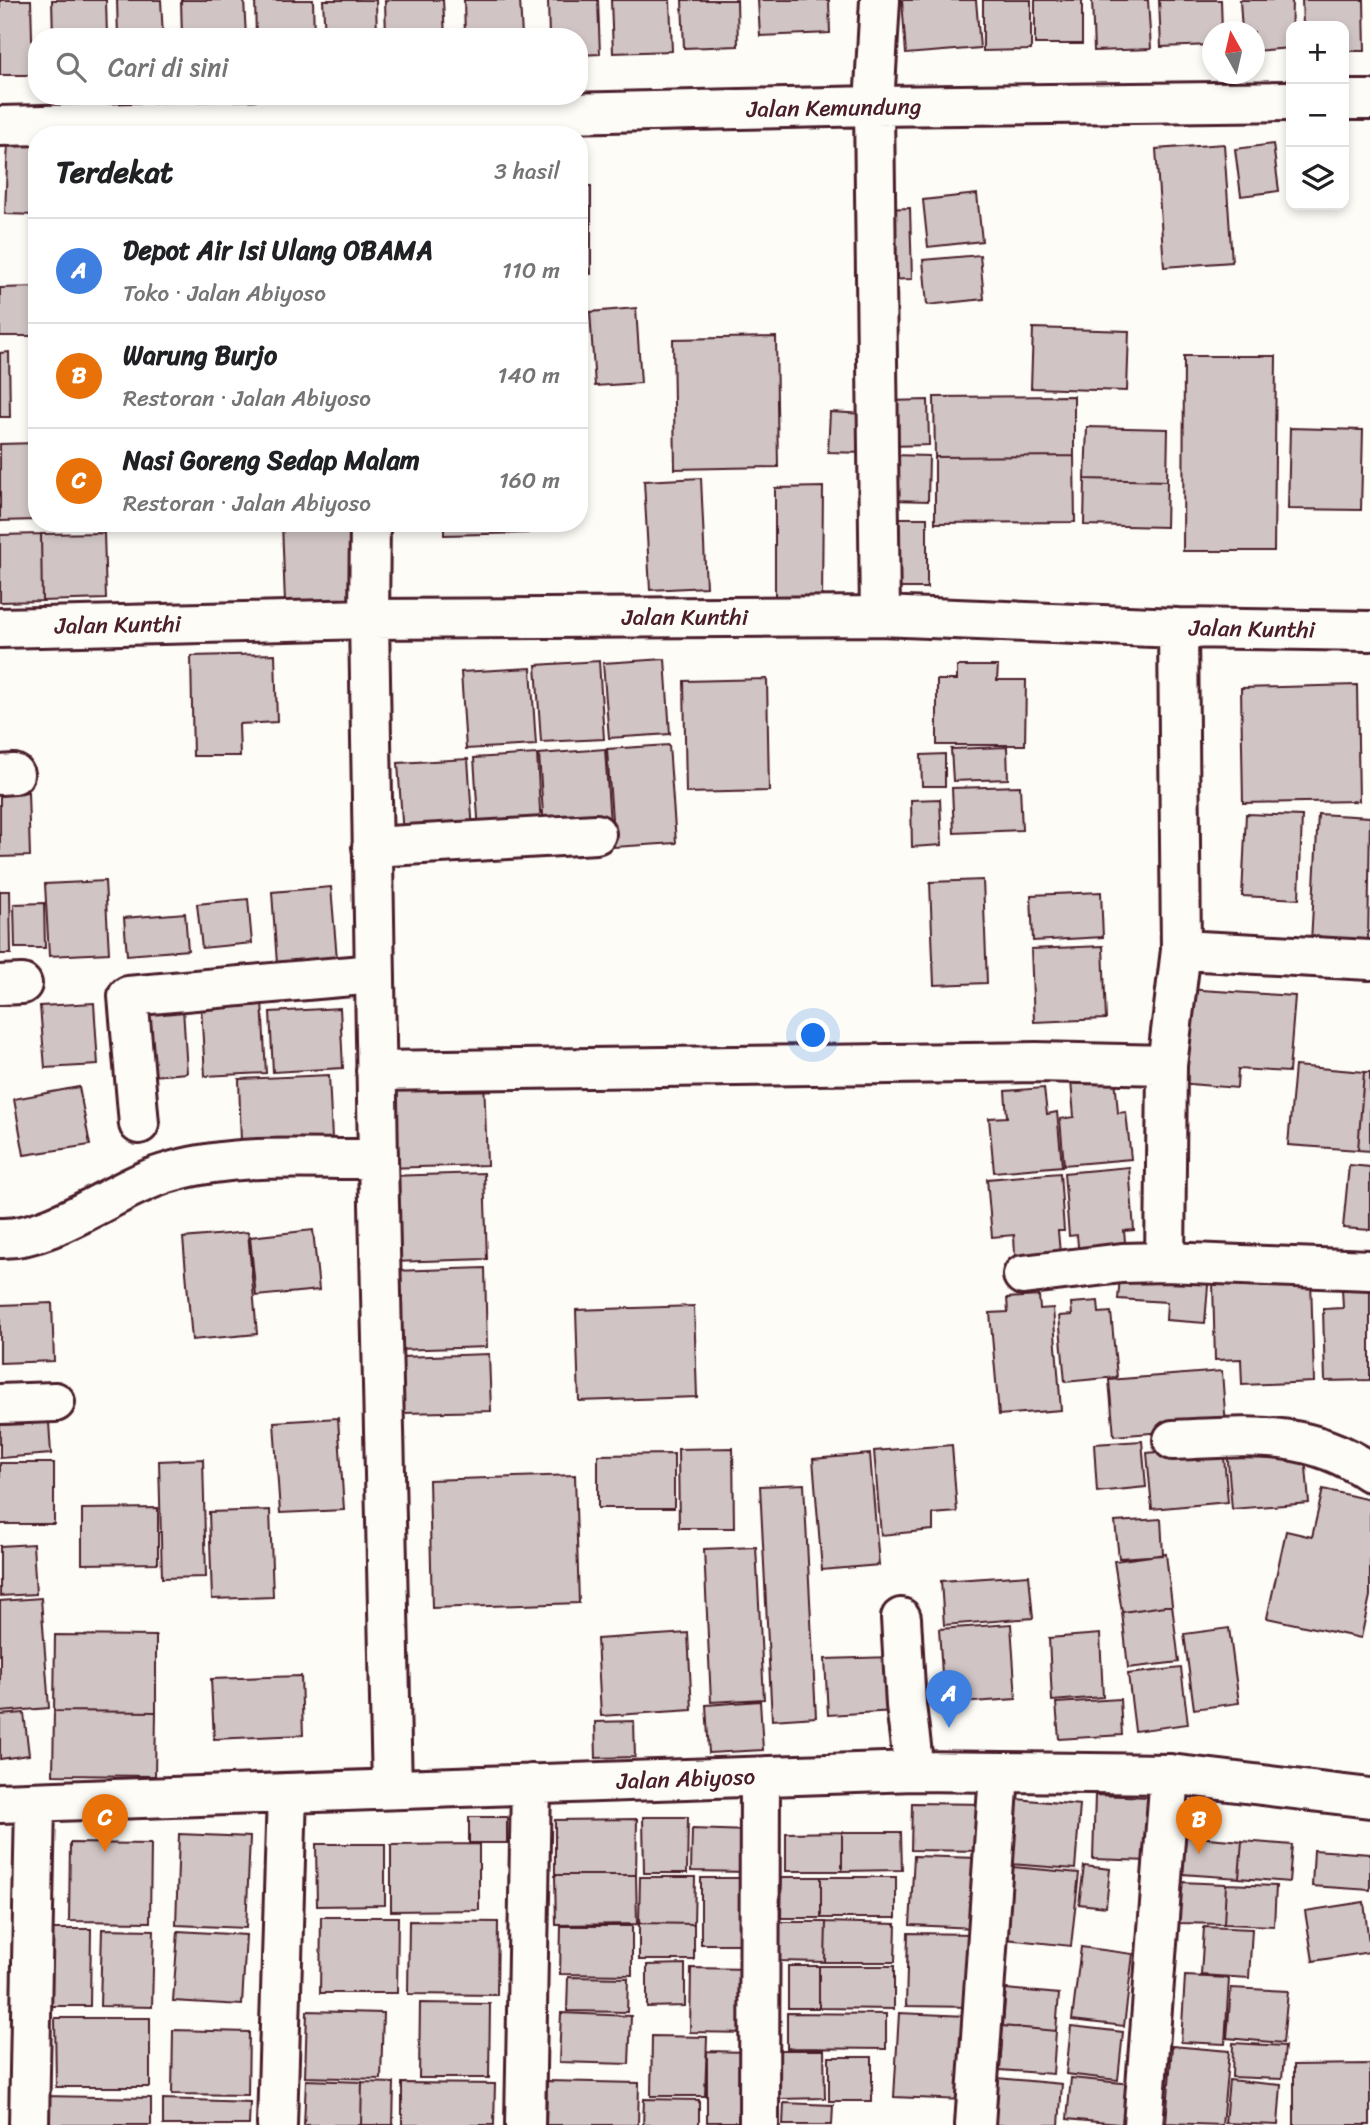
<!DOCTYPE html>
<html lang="id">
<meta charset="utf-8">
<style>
body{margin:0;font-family:Sriracha,sans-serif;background:#f2f2f2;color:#202124}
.controls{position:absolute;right:21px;top:21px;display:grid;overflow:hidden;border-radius:14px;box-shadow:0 4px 10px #0003}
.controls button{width:63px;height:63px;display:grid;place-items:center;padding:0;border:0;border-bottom:2px solid #e0e0e0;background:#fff;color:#202124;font:35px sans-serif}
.compass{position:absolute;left:1202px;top:21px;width:63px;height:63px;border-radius:50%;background:#fff;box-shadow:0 4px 10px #0003;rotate:352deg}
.you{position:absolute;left:814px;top:1036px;width:24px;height:24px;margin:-18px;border:5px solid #fff;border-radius:50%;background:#1a73e8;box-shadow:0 0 0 10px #1a73e833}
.badge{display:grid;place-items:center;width:46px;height:46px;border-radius:50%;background:#d93025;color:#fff;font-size:23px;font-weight:700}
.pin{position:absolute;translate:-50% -58px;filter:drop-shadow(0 2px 4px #0008)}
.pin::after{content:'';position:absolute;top:37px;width:24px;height:21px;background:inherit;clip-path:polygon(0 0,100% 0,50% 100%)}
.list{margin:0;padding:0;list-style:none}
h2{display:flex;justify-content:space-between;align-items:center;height:91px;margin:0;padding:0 28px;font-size:30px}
h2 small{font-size:23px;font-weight:400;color:#757577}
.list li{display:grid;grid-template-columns:46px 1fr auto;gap:21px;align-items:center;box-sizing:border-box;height:105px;padding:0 28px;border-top:2px solid #e0e0e0}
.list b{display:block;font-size:26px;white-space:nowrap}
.list p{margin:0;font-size:23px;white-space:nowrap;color:#757577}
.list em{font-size:23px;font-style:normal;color:#757577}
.icon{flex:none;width:38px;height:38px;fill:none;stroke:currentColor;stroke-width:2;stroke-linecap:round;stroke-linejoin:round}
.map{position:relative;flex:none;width:1370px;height:2125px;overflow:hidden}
.search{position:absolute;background:#fff;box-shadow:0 4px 10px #0003;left:28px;top:28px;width:560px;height:77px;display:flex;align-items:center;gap:18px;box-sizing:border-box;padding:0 24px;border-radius:28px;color:#757577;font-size:26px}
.panel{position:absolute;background:#fff;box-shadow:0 4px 10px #0003;left:28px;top:126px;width:560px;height:406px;border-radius:28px}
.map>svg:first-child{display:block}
.building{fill:#d0c5c4;stroke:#4a1f2b;stroke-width:2}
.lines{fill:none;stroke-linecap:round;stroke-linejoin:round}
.minor-casing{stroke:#4a1f2b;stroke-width:44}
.minor{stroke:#fdfcf7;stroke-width:38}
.labels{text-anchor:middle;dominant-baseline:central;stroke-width:7;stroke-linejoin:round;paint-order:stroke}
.street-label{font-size:23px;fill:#4a1f2b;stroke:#fdfcf7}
</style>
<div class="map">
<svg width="1370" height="2125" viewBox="0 0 1370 2125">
<rect width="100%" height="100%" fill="#fdfcf7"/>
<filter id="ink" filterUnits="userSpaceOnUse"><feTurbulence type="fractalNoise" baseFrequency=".0143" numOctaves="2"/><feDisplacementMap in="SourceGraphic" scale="14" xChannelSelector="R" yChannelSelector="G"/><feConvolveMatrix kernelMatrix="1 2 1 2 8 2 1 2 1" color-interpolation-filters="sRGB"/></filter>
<g filter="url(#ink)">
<!-- building -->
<path class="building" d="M0,0H31L33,75H0Z
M52,0H106L107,37H53Z
M117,0H161L163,37H118Z
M181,0H244L246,37H182Z
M255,0H313L314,37H256Z
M323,0H376L377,37H325Z
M385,0H443L445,37H386Z
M464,0H520L522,37H465Z
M548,0H598L600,54L579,55V37H549Z
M611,0H670L672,51L613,53Z
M682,0H737L738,46L684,48Z
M758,0H829L830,33L760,36Z
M902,0H976L980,48L906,54Z
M983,0H1031V50L983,51Z
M1035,0H1082V44H1035Z
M1092,0H1148L1151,49L1094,51Z
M1159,0H1221L1222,32H1212V45L1161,47Z
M1240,0H1292L1291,48L1254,51V32H1242Z
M1302,0H1364L1365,51H1344V26H1303Z
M8,139L37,140V215L5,214Z
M1224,144L1232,262L1164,267L1156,149Z
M1273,144L1279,191L1241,196L1235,149Z
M579,186H591V274L579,273Z
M977,194L982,241L928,247L923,200Z
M910,208L912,279L882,280L880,209Z
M980,255L984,299L927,305L923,260Z
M37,287V336H0V288Z
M636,308L641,383L595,386L590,312Z
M1033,328L1129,331L1127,391L1031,388Z
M776,337L778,467L675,469L673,339Z
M9,352L10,417H0V353Z
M1184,356H1276L1274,551H1183Z
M1074,396V456L935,457L934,397Z
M928,400L929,445L889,446L887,401Z
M830,412L866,414L864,453L828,452Z
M1087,427L1168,429L1167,481L1085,479Z
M1290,428L1363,430L1361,510L1288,509Z
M37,443V520L0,521V444Z
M891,455L929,456L928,501L891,500Z
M1074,456L1075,522L935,523V457Z
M701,478L706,587L650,590L644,481Z
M1085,479L1167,481L1166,527L1084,525Z
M823,487L822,602H775V488Z
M895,518H927V588H894Z
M282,523H365L367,601L285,603Z
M444,523H528V533L444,535Z
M104,533L106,599L42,601L41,534Z
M41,534L42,601L0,602V535Z
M275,654L277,722L239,724L240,756H193L191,656Z
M665,659L670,734L609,738L603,663Z
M599,661L604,739L541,742L536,665Z
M957,666H998L997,680H1026L1025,745H937V680H957Z
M531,668L536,745L466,749L461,672Z
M767,679L769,791L686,793L684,681Z
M1357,685L1359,801L1243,803L1241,688Z
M669,745L676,843L614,847L607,749Z
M1007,747L1008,779L953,781L951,749Z
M605,749L610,824L544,829L539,754Z
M537,754L541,829L479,833L474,758Z
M945,754V786H922L921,755Z
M468,759L473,832L403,836L398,763Z
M1020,786L1022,830L954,833L952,788Z
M28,792L30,856L0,857V793Z
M940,799L942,845L912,847L911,800Z
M1246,814L1302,816L1299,899L1242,896Z
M1318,814L1370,817L1368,944L1311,942Z
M983,880L987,983L934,985L930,882Z
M105,881L109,953L49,956L45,884Z
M331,887L337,959L277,964L272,892Z
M0,891H10L11,954H0Z
M1101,892L1103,937L1033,941L1031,895Z
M248,899L252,943L202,948L197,904Z
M44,903L45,948H15L14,904Z
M185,913L188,950L127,955L124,918Z
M1103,946L1106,1019L1034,1022L1031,949Z
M1185,989L1295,996L1289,1072L1238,1069L1237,1088L1178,1083Z
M262,1001L266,1073L205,1076L201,1005Z
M94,1003L98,1065L45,1068L40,1006Z
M183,1008L187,1073L140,1077L136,1012Z
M340,1008L343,1068L273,1072L270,1012Z
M1295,1066L1364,1072L1358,1150L1288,1145Z
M1364,1072H1370V1151L1358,1150Z
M329,1075L332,1139L241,1143L239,1079Z
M484,1077L487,1165L386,1168L383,1080Z
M1115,1077L1118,1113L1126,1112L1131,1159L1064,1165L1060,1119L1074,1117L1071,1081Z
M79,1087L90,1145L24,1155L14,1099Z
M1044,1088L1047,1114L1057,1112L1062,1166L994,1172L989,1118L1007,1117L1005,1091Z
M1349,1165L1370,1167V1230L1343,1228Z
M1129,1167L1134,1230L1124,1231L1126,1252L1079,1257L1077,1235L1069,1236L1064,1173Z
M484,1173L487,1259L391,1262L389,1176Z
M1060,1173L1064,1231H1058L1060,1253L1015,1257L1014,1235L992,1237L987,1179Z
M313,1230L319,1290L256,1296L250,1237Z
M248,1232L257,1334L192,1340L183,1238Z
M1121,1267L1209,1273L1205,1323L1166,1320L1167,1302L1118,1299Z
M485,1268L487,1347L396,1350L393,1271Z
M1311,1279L1314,1382L1242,1385L1241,1359L1215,1360L1213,1282Z
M1370,1287V1380L1325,1381L1323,1309L1343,1308L1342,1288Z
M1039,1296L1040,1309L1053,1308L1061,1410L999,1415L990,1313L1008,1312L1007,1298Z
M1098,1301L1099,1313L1111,1312L1117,1377L1065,1382L1059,1316L1072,1315L1071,1303Z
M52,1303L54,1361L0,1363V1305Z
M694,1306L697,1397L579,1401L576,1310Z
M489,1354L491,1411L403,1413L401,1357Z
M1222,1371L1226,1427L1114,1436L1109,1380Z
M338,1418L344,1510L280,1513L274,1422Z
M49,1422L51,1454L0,1458V1425Z
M1142,1441L1146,1487L1097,1492L1094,1444Z
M1304,1443L1309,1503L1232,1509L1227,1450Z
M952,1445L957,1512L933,1514V1530L881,1535L874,1451Z
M1223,1446L1228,1502L1152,1509L1147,1453Z
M733,1448L734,1528H679L678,1449Z
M674,1454V1508H598V1455Z
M870,1454L879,1565L822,1570L813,1459Z
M203,1459L206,1577L162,1578L159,1461Z
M0,1463H54V1524H0Z
M575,1475L579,1603L432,1608L429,1480Z
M804,1484L816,1717L772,1720L760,1486Z
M1323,1489L1370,1500V1596L1361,1638L1267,1618L1286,1531L1312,1537Z
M158,1508V1563L82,1564V1509Z
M270,1510L273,1597L212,1599L209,1512Z
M1161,1519L1163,1555L1119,1558L1115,1522Z
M33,1544L36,1594L0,1596V1546Z
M756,1547L764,1699L711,1702L704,1549Z
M1166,1554L1172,1605L1122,1612L1114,1561Z
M1029,1575L1033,1618L944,1625L941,1581Z
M41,1598L49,1708L0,1712V1601Z
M1172,1605L1179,1662L1128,1668L1122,1612Z
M1011,1624L1016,1699L944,1704L939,1629Z
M1229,1628L1239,1703L1194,1709L1184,1634Z
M688,1633L692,1710L601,1716L597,1639Z
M1100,1634L1103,1697L1052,1701L1049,1638Z
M55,1635L156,1636V1712L54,1711Z
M892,1657L895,1711L828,1715L825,1659Z
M1181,1668L1188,1724L1135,1731L1128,1674Z
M301,1676L303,1735L214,1739L211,1679Z
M1120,1699L1122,1735L1059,1739L1056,1703Z
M760,1701L763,1750L709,1753L706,1705Z
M54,1711L156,1712L155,1776L53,1775Z
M24,1713L29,1755L0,1759V1715Z
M634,1721L635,1757L596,1758L595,1722Z
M1095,1795L1151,1797L1149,1861L1093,1859Z
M1017,1799L1080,1805L1075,1869L1011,1864Z
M912,1803L986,1804L985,1851L911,1850Z
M469,1817H507V1843H469Z
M643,1817H688L687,1873H644Z
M637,1819L636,1875H555V1820Z
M692,1829L749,1831L748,1872L691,1871Z
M842,1832V1871H786V1833Z
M842,1832H901L902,1870L842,1871Z
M179,1834L250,1837L246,1928L176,1925Z
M1185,1836L1242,1841L1239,1878L1182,1874Z
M1242,1841L1292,1845L1289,1882L1239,1878Z
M70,1843L151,1844L150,1922L69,1921Z
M316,1844H385V1905L317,1906Z
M479,1844V1910L391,1911V1845Z
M1314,1850L1370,1854V1890L1312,1886Z
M914,1856L979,1858L975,1928L910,1925Z
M1084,1866L1110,1869L1106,1907L1079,1904Z
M1013,1867L1079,1873L1071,1946L1006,1939Z
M555,1875H636L637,1924L556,1925Z
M640,1877H695L694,1924L639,1923Z
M782,1877H821V1918H781Z
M821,1877H896V1918H821Z
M701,1878H748V1944H701Z
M1180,1882L1226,1884L1224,1924L1179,1923Z
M1226,1884L1276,1886L1274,1926L1224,1924Z
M1364,1902L1370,1952L1313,1961L1305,1911Z
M321,1917H398L397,1993H320Z
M409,1921L498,1922L497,1995L408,1994Z
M780,1922H826L825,1962L779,1961Z
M826,1922L896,1924L895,1962H825Z
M639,1923L694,1924V1960H639Z
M561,1926H632V1975L560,1974Z
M1204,1927L1252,1929L1249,1978L1201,1975Z
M47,1929H91L90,2006H46Z
M102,1929L154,1930L152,2007L100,2006Z
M178,1931L246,1935L242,2005L173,2001Z
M908,1933L975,1934L973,2007L906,2006Z
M1081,1947L1133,1954L1124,2026L1072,2020Z
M685,1964V2006L647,2007V1965Z
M788,1966H819V2008H788Z
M819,1966H894V2009L819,2008Z
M691,1968L751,1969L750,2033L690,2032Z
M1185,1976L1229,1978L1225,2044L1181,2042Z
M568,1977L628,1978L627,2012L567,2011Z
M1231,1988L1288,1991L1283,2043L1227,2038Z
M1006,1989L1059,1994L1056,2031L1003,2026Z
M420,2003L490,2004L489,2078H419Z
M307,2011L383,2013L381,2079L305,2077Z
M561,2013L631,2016L629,2064L559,2062Z
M787,2013L886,2014V2049L787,2048Z
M899,2013L967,2016L963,2100L894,2097Z
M55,2018H150V2087H56Z
M1003,2026L1056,2031L1053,2074L1000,2070Z
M1071,2026L1123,2032L1118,2080L1066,2074Z
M173,2030L249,2032L248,2095L172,2094Z
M652,2036L707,2037L705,2096H651Z
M1233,2043L1285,2046L1282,2079L1232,2077Z
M1172,2046L1229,2051L1222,2125L1166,2123Z
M778,2050H824L825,2098L779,2099Z
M707,2051L748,2052V2122H707Z
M829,2057H872V2101H829Z
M1370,2064V2125H1294V2065Z
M997,2078L1062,2084L1059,2125H993Z
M1071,2078L1132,2084L1128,2125L1067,2119Z
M306,2080L362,2082L361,2125H304Z
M1229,2080L1281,2085L1278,2125L1225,2123Z
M547,2081L639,2083L638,2125H546Z
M362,2082L394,2083L393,2125H361Z
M402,2083L495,2084L494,2125H402Z
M43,2096L151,2098V2125H42Z
M163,2099L250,2102L249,2125H163Z
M644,2099L699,2100V2125H643Z
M784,2103L833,2105L832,2125H783Z"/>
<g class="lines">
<defs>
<path id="minor" d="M1344,100H1370
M0,126L874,106L1291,101
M370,523L369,619L378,1159L392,1789
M880,616L874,106L880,0
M0,628L369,619L880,616L1178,628L1370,631
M0,775L14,774
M372,847L596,834
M1181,950L1370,960
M0,985L22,984
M376,1071L1036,1062L1167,1065
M139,1124L128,996L374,974
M0,1238C53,1240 112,1190 164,1174C230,1152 308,1160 378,1159
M1165,1262L1167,1065L1181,950L1178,628
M1023,1275L1122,1263L1165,1262L1370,1270
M0,1404L55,1402
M1173,1440C1247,1437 1306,1428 1370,1472
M901,1618L906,1705L914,1771
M0,1803L914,1771L1170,1774L1370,1798
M29,2125L35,1802
M277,2125L287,1793
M525,2125L531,1784
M759,2125L760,1777
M975,2125L999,1773
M1143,2125L1170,1774"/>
</defs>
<!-- minor casing -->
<use href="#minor" class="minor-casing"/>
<!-- minor -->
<use href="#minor" class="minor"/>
</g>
</g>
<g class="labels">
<!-- street labels -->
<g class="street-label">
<text transform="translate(834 108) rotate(-1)">Jalan Kemundung</text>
<text x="685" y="617">Jalan Kunthi</text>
<text transform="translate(118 625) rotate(-1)">Jalan Kunthi</text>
<text transform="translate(1252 629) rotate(1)">Jalan Kunthi</text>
<text transform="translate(686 1779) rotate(-2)">Jalan Abiyoso</text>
</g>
</g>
</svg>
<div class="controls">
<button>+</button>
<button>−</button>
<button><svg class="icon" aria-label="layers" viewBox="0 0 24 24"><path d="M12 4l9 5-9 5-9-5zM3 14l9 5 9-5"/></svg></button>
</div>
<svg class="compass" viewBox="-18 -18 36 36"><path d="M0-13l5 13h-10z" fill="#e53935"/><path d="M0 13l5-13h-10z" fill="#757577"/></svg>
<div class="you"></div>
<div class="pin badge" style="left:949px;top:1728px;background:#3f7fe0">A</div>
<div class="pin badge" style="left:1199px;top:1854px;background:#e8710a">B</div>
<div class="pin badge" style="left:105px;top:1852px;background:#e8710a">C</div>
<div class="search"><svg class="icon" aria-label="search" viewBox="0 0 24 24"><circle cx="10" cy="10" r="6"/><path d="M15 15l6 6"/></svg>Cari di sini</div>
<section class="panel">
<h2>Terdekat<small>3 hasil</small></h2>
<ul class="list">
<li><span class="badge" style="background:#3f7fe0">A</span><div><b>Depot Air Isi Ulang OBAMA</b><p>Toko · Jalan Abiyoso</p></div><em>110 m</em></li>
<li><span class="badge" style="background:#e8710a">B</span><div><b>Warung Burjo</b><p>Restoran · Jalan Abiyoso</p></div><em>140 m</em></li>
<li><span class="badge" style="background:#e8710a">C</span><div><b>Nasi Goreng Sedap Malam</b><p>Restoran · Jalan Abiyoso</p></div><em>160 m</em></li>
</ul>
</section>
</div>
